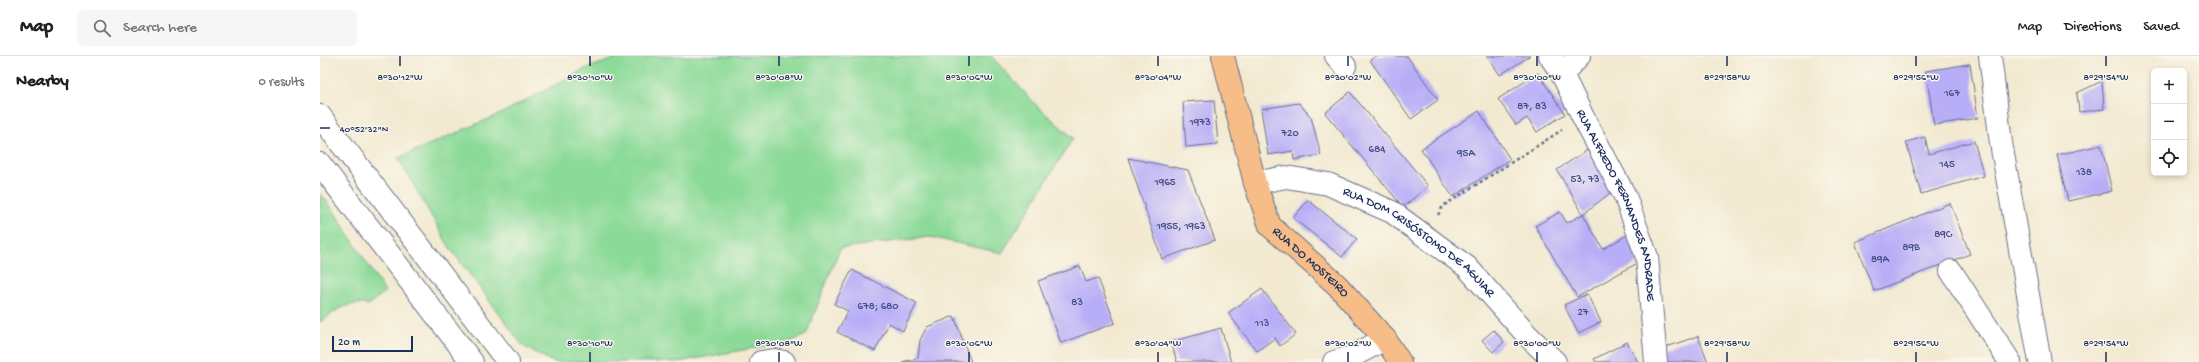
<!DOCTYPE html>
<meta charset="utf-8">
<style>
body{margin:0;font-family:"Gochi Hand",sans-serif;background:#f6f6f6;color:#202124}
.controls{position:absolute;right:12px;top:12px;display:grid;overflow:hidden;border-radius:6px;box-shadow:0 2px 6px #0003}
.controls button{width:36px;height:36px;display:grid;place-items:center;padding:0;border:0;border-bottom:1px solid #e0e0e0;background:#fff;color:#202124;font:20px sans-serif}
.scale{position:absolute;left:12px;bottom:10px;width:81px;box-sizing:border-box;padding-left:4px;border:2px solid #1b2f5e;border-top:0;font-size:11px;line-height:14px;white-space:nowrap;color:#1b2f5e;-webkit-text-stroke:3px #fbf7ec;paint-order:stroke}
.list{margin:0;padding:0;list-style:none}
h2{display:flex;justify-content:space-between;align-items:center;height:52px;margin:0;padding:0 16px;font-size:17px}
h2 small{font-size:13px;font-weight:400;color:#757577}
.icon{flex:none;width:22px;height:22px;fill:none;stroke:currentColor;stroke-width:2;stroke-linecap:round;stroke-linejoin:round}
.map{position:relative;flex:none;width:1879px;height:306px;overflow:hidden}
header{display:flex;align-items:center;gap:24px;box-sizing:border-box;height:56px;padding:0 20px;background:#fff;border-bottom:1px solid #e0e0e0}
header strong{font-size:19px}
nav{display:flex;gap:22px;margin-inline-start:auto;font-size:14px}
.search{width:280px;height:36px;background:#f6f6f6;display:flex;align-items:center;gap:10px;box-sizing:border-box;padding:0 14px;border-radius:6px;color:#757577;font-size:15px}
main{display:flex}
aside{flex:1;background:#fff}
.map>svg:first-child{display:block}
.green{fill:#8cda98;stroke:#54847b}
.building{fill:#b8adf7}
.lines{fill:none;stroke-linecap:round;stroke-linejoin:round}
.minor-casing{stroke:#667086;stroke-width:24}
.major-casing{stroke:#667086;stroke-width:24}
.path{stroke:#667086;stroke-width:2.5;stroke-dasharray:3 3;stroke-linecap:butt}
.minor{stroke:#fff;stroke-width:22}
.major{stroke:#f7bd88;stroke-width:22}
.ticks{fill:none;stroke:#1b2f5e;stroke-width:1.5}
.labels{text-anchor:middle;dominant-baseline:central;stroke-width:3;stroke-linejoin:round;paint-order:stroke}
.number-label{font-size:11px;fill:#424e84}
.street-label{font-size:13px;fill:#1b2f5e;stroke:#fbf7ec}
.ticks-label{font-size:10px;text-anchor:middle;fill:#1b2f5e;stroke:#fbf7ec;stroke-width:3;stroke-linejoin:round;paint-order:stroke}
</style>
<header>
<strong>Map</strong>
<div class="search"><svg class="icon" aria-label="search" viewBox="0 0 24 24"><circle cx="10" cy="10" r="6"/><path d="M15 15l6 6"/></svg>Search here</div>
<nav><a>Map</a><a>Directions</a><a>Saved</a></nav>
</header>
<main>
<aside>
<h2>Nearby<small>0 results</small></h2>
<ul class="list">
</ul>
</aside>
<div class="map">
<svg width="1879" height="306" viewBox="0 0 1879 306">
<rect width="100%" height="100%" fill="#fbf7ec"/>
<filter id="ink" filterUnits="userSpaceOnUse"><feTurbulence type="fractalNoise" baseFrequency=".025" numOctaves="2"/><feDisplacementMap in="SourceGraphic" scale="8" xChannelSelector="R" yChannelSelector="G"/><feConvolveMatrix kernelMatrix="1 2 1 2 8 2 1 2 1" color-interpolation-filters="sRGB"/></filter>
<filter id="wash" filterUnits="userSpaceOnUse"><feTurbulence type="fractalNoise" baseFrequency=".012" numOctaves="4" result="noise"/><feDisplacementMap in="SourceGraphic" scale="16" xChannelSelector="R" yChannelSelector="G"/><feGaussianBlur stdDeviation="0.9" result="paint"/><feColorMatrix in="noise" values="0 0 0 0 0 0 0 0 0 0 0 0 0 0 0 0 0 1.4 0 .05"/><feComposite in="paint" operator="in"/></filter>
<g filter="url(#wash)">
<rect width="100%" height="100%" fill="#f2e9d0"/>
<!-- green -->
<path class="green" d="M303,0H671L718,51L753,82L682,197L610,181L520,192L486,279L472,285L358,306H233L203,290L130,192L78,102L180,58L265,13Z
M0,138L10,149L65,236L48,249C28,244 16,255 0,266Z"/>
<g id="blocks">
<!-- building -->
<path class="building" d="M1056,0H1087L1118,44L1091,63L1050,4Z
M1167,0H1210L1180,19Z
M1650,8L1658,62L1614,69L1606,15Z
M1218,17L1245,58L1217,76L1207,62L1196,69L1178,43Z
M1782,25L1784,53L1759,56L1757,37Z
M1030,36L1108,130L1083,151L1005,57Z
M894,44L898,88L866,91L863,46Z
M979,47L991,61L1001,99L974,104L973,95L948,99L941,53Z
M1159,55L1190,103L1133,141L1101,93Z
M1605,81L1609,98L1654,85L1664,120L1601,138L1586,86Z
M1781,89L1792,135L1748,145L1737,99Z
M1267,94L1294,134L1263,158L1283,193L1307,179L1321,205L1257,241L1215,170L1240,156L1247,167L1263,158L1237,114Z
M808,102L868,114L895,184L842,203Z
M988,144L1037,183L1022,201L973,162Z
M1630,147L1650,198L1554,235L1535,186Z
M760,210L766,226L778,222L795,267L741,287L718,225Z
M532,214L597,247L583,275L569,267L555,295L517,276L528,255L514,248Z
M942,233L976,278L960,290L955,282L937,295L908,257Z
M1267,238L1281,266L1258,277L1244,249Z
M634,260L651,306H582L598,302L600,284L607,271Z
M901,272L911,306H857L851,286Z
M1174,274L1184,286L1173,296L1162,284Z
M1378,280L1388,306H1346L1341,293Z
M1307,286L1318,306H1276L1274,303Z"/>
</g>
</g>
<g filter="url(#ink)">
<use href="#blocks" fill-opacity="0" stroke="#667086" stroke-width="1"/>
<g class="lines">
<defs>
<g id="minor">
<path d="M1016,0L1025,10"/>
<path id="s1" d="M1230,0L1242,18L1263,61L1305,140L1327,201L1336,306"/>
<path d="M1670,0L1681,87L1720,306"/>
<path d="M1242,18L1259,0"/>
<path d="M0,60L188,306"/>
<path d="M0,108L152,306"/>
<path id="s2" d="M935,127L966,121L1008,128L1072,156L1147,211L1207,279L1235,306"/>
<path d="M1631,215L1690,306"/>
<path d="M441,306L454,304L464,306"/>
<path d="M1014,306L1029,302L1065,283"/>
</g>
<g id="major">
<path id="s3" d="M903,0L935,127L950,170L1017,229L1065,283L1080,306"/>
</g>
</defs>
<!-- minor casing -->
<use href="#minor" class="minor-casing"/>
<!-- major casing -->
<use href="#major" class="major-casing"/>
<!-- path -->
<path class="path" d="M1118,159L1123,150L1242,74"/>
<!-- minor -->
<use href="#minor" class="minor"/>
<!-- major -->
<use href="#major" class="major"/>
</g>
</g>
<!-- ticks -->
<path class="ticks" d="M80,0V10M270,0V10M459,0V10M649,0V10M838,0V10M1028,0V10M1217,0V10M1407,0V10M1596,0V10M1786,0V10M0,72H10M270,296V306M459,296V306M649,296V306M838,296V306M1028,296V306M1217,296V306M1407,296V306M1596,296V306M1786,296V306"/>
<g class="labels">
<!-- number labels -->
<g class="number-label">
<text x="1632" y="38">167</text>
<text x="1212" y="51">87, 83</text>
<text x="880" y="67">1973</text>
<text x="970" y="78">720</text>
<text x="1057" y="94">684</text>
<text x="1146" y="98">95A</text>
<text x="1627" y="109">145</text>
<text x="1764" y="117">138</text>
<text x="1265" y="124">53, 73</text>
<text x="845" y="127">1965</text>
<text x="861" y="171">1955, 1963</text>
<text x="1623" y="179">89C</text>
<text x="1591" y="192">89B</text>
<text x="1560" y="204">89A</text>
<text x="757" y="247">83</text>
<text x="558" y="251">678; 680</text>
<text x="1263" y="257">27</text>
<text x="942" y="268">113</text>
</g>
<!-- street labels -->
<g class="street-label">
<text stroke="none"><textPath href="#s1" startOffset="165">RUA ALFREDO FERNANDES ANDRADE</textPath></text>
<text stroke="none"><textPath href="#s2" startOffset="183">RUA DOM CRISÓSTOMO DE AGUIAR</textPath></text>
<text stroke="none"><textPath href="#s3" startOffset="231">RUA DO MOSTEIRO</textPath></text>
</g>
</g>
<g class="ticks-label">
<text x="80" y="24">8°30'12"W</text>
<text x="270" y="24">8°30'10"W</text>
<text x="459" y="24">8°30'08"W</text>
<text x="649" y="24">8°30'06"W</text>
<text x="838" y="24">8°30'04"W</text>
<text x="1028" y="24">8°30'02"W</text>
<text x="1217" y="24">8°30'00"W</text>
<text x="1407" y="24">8°29'58"W</text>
<text x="1596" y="24">8°29'56"W</text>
<text x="1786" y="24">8°29'54"W</text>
<text x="44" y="76">40°52'32"N</text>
<text x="270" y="290">8°30'10"W</text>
<text x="459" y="290">8°30'08"W</text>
<text x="649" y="290">8°30'06"W</text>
<text x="838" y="290">8°30'04"W</text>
<text x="1028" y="290">8°30'02"W</text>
<text x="1217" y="290">8°30'00"W</text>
<text x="1407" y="290">8°29'58"W</text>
<text x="1596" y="290">8°29'56"W</text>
<text x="1786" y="290">8°29'54"W</text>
</g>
</svg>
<div class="controls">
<button>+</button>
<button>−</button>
<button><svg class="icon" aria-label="locate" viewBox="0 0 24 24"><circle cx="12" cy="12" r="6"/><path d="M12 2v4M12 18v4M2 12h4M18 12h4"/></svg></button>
</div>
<div class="scale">20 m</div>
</div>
</main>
